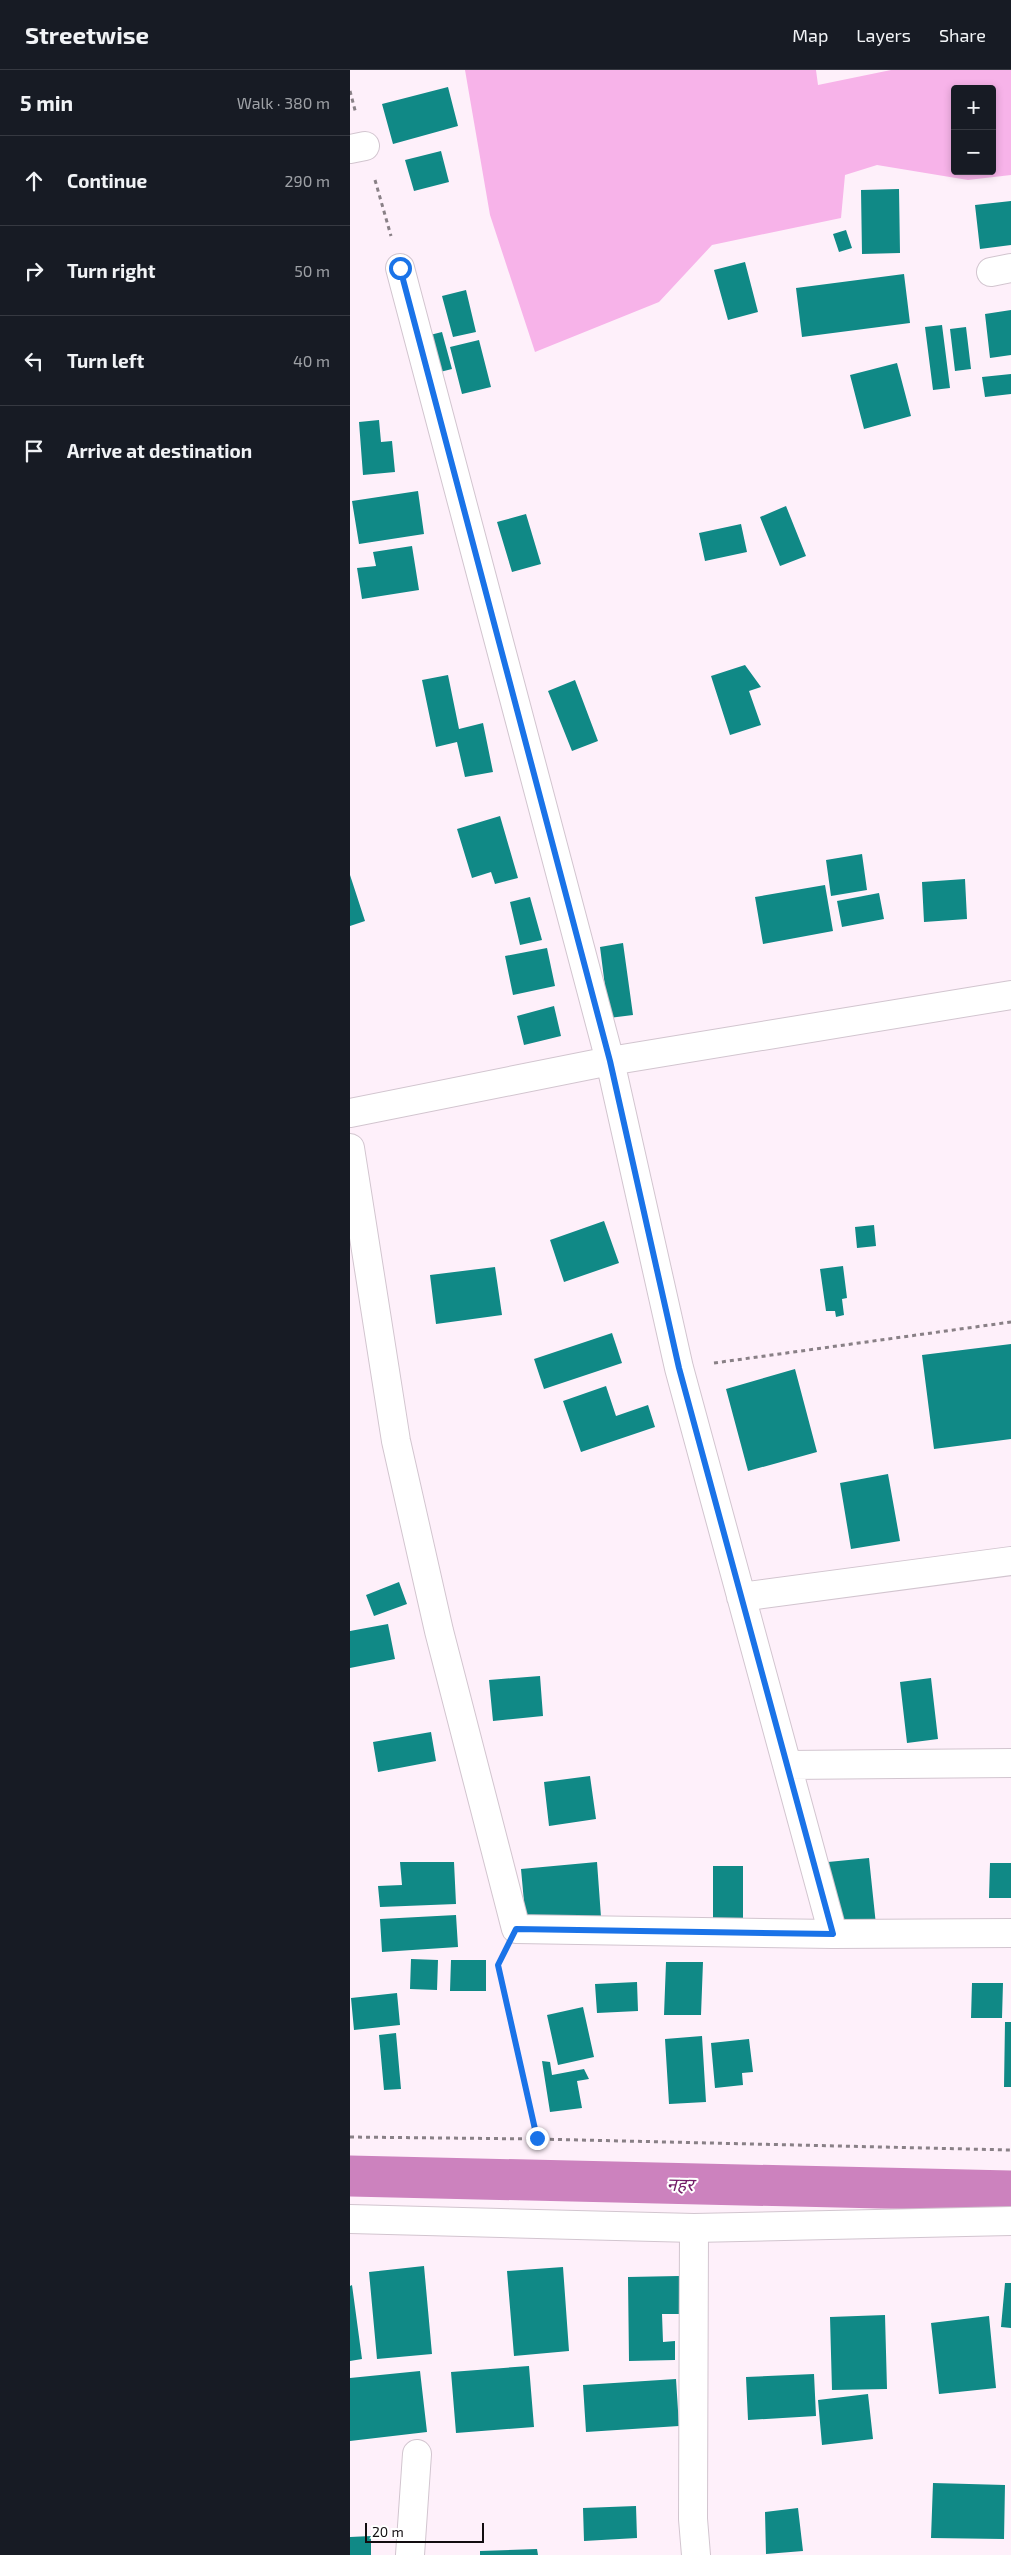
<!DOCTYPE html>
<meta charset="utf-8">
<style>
body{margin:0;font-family:"Exo 2","Noto Sans Devanagari",sans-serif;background:#20242c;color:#f1f3f6}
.controls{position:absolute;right:15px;top:15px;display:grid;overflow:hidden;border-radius:5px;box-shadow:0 2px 8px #0003}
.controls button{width:45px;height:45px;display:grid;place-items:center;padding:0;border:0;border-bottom:1px solid #363941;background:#171b24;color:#f1f3f6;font:25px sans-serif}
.scale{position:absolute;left:15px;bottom:12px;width:119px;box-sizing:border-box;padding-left:5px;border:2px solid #120d10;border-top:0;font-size:14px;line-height:18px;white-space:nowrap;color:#120d10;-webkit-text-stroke:4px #fff;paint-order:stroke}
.stop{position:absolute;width:15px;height:15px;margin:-11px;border:4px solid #1a73e8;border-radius:50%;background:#fff}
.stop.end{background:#1a73e8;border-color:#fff;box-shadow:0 1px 5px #0008}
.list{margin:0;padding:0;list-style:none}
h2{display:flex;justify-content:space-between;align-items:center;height:65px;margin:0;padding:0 20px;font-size:21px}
h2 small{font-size:16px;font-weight:400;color:#9ea1a6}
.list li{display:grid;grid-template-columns:32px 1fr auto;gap:15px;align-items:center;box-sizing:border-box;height:90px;padding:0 20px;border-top:1px solid #363941}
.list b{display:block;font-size:19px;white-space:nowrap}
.list em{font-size:16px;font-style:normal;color:#9ea1a6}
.icon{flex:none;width:28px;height:28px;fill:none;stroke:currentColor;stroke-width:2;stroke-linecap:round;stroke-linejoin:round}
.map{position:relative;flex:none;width:661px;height:2485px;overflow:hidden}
header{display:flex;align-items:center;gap:30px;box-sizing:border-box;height:70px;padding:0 25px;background:#171b24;border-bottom:1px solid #363941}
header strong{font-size:24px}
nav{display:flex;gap:28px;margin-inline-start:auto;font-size:18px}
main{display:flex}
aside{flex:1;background:#171b24}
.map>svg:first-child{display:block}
.green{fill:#f7b3e9;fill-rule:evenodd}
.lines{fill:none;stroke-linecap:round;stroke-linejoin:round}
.canal{stroke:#cc82be;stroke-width:41}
.building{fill:#108986}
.minor-casing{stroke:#d2c5cf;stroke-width:30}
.tertiary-casing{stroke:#d2c5cf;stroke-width:30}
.path{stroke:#898086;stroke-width:3;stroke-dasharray:4 4;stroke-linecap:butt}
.minor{stroke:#fff;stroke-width:28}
.tertiary{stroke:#fff;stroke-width:28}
.route{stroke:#1a73e8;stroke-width:6}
.labels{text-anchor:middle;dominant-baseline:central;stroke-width:4;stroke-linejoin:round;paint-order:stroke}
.water-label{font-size:18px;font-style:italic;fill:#731b67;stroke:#fff}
</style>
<header>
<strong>Streetwise</strong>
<nav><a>Map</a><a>Layers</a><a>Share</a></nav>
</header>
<main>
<aside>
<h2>5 min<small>Walk · 380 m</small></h2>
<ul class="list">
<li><svg class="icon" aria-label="ahead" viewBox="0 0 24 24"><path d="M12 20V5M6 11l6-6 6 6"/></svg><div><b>Continue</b></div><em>290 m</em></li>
<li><svg class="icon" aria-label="right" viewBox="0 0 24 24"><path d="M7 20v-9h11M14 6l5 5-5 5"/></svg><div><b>Turn right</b></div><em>50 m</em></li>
<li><svg class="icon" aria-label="left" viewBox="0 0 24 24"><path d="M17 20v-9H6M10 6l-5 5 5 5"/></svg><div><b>Turn left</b></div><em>40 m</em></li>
<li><svg class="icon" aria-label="arrive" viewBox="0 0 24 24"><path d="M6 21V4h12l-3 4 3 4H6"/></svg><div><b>Arrive at destination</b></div></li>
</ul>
</aside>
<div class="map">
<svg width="661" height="2485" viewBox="0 0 661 2485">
<rect width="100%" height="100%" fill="#fef0fa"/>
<!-- green -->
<path class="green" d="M115,0H466L468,15L541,0H661V105L618,110L527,95L495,105L491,148L362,175L309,232L185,282L140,145ZM605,19H642V101H605Z"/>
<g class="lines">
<!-- canal -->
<path class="canal" d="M0,2106L661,2121"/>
</g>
<!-- building -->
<path class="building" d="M98,17L108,56L43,74L32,34Z
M91,81L99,112L64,121L55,90Z
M549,119L550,183L512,184L511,120Z
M661,131V175L630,179L625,135Z
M496,160L502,178L489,182L483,164Z
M395,192L408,242L378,250L364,200Z
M554,204L560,253L452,267L446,218Z
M116,220L126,262L103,267L92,226Z
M661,240V285L640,288L635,244Z
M592,255L600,318L583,320L575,257Z
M616,257L621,299L605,301L600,259Z
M92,262L102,299L86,303L76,266Z
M129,270L141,317L112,324L100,277Z
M547,293L561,346L514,359L500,305Z
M661,304V324L635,327L632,307Z
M29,350L31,372L42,371L45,402L13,405L9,352Z
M68,421L74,464L9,474L2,431Z
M436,436L456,486L430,496L410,447Z
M176,444L191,494L162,502L147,452Z
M391,454L397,482L355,491L349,463Z
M62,476L69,520L12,529L7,498L26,496L23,482Z
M395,595L411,617L399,621L411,655L380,665L361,606Z
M98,605L109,659L133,653L143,702L115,707L107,672L86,677L72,610Z
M225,610L248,671L222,681L198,621Z
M150,746L168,808L145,814L141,802L122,808L107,759Z
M512,784L517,820L481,826L476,790Z
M0,805L15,851L0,856Z
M615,809L617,849L574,852L572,812Z
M475,815L483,861L413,874L405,827Z
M529,823L534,849L492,857L487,831Z
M180,827L192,870L170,875L160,832Z
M273,873L283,945L259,948L250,877Z
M197,878L205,916L163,925L155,886Z
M204,936L211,966L174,975L167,946Z
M254,1151L269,1193L214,1212L200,1170Z
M524,1155L526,1176L507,1178L505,1157Z
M493,1196L497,1228L492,1229L494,1245L486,1247L485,1241H476L470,1199Z
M145,1197L152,1245L86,1254L80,1205Z
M262,1263L272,1293L194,1319L184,1289Z
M661,1274V1369L584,1379L572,1285Z
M445,1299L467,1382L398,1401L376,1319Z
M256,1316L266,1346L298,1335L305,1357L231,1382L213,1331Z
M538,1404L550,1471L501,1479L490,1413Z
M49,1512L57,1534L24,1546L16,1525Z
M38,1554L45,1589L0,1598V1561Z
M190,1606L193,1646L143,1651L139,1610Z
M581,1608L588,1669L557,1673L550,1612Z
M81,1662L86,1691L28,1702L23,1672Z
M240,1706L246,1749L199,1756L194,1712Z
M519,1788L526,1855L485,1859L478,1792Z
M50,1792H104L106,1834L30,1837L28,1816L52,1815Z
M247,1792L251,1847L176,1854L171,1799Z
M640,1793H661V1828H639Z
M363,1796H393V1849H363Z
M106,1845L108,1877L32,1882L30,1849Z
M61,1889L88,1890L87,1920L60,1919Z
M101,1890H136V1921H100Z
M316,1892H353L351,1945H314Z
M287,1912L288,1941L247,1943L245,1914Z
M622,1913H653L652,1948H621Z
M47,1923L50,1955L4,1960L1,1928Z
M233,1937L244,1987L208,1995L197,1945Z
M655,1952H661V2017H654Z
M46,1963L51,2019L34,2020L29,1965Z
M352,1966L356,2032L319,2034L315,1969Z
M399,1969L403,2002L392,2003L393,2015L365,2018L361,1973Z
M192,1991L200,1992L202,2005L234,1999L239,2009L227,2011L232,2038L200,2042Z
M74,2196L82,2284L27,2289L19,2202Z
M213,2197L219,2281L164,2286L157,2201Z
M329,2206V2244H312L313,2272L325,2271V2290L279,2291L278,2207Z
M655,2213H661V2258L651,2257Z
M2,2215L12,2289L0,2291V2216Z
M535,2245L537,2319L482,2320L480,2247Z
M639,2246L646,2318L589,2324L581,2253Z
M179,2296L184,2357L106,2363L101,2302Z
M70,2301L77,2362L0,2371V2308Z
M464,2304L466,2346L398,2350L396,2307Z
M326,2309L329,2356L236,2362L233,2315Z
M518,2324L523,2369L472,2375L468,2330Z
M583,2413L655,2415L654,2469L581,2468Z
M286,2436L287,2468L234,2471L233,2438Z
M448,2438L453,2481L416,2484L415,2442Z
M21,2466V2485H0V2467Z
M187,2479L188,2485H130V2481Z"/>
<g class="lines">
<defs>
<path id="minor" d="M0,79L15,76
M50,198L260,991L329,1298L483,1864
M641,202L661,198
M0,1043L260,991L661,925
M0,1078L46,1371L89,1561L166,1859L483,1864L661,1863
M391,1527L661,1491
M437,1695L661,1693
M344,2158L343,2449L346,2485
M60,2485L67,2384"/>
<path id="tertiary" d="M0,2149L344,2158L661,2151"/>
</defs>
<!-- minor casing -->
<use href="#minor" class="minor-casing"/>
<!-- tertiary casing -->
<use href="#tertiary" class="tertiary-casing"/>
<!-- path -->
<path class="path" d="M0,21L6,44
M25,110L41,166
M364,1293L661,1252
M151,1889L148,1895L187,2069
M0,2067L187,2069L661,2080"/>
<!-- minor -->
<use href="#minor" class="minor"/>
<!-- tertiary -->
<use href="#tertiary" class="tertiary"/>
</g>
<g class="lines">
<!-- route -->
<path class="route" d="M50,198L260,991L329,1298L483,1864L166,1859L148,1895L187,2068"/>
</g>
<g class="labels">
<!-- water labels -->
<g class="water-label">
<text transform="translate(330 2114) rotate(1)">नहर</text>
</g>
</g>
</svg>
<div class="controls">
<button>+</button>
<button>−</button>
</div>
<div class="scale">20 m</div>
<div class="stop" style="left:50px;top:198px"></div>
<div class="stop end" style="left:187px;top:2068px"></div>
</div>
</main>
